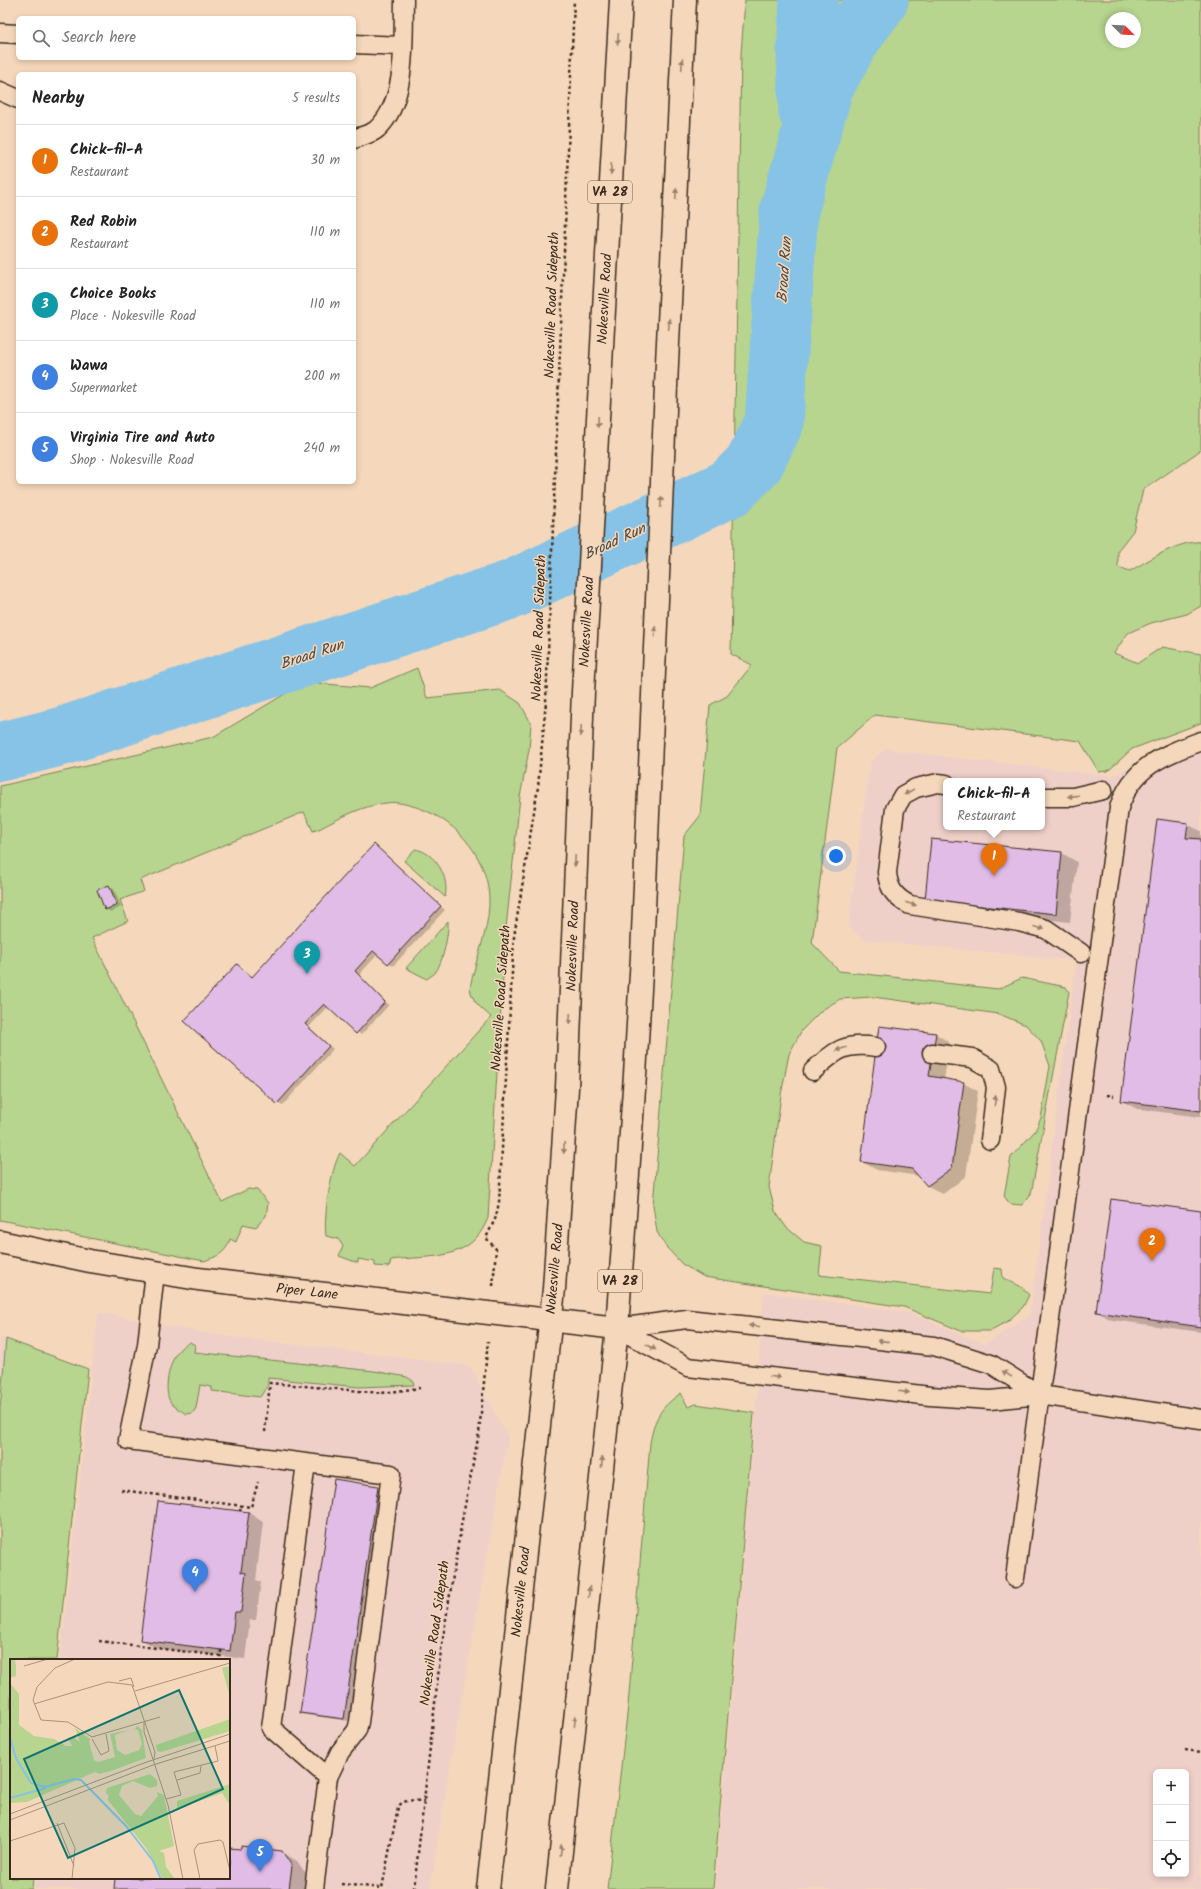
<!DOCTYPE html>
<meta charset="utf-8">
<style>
body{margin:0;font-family:Kalam,sans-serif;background:#f6f6f6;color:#222}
.controls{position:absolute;right:12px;bottom:12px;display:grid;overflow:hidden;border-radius:6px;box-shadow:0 2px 6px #0003}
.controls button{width:36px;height:36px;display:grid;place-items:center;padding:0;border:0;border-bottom:1px solid #e0e0e0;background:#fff;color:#222;font:20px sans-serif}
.compass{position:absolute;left:1105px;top:12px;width:36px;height:36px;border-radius:50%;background:#fff;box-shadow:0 2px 6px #0003;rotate:114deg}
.you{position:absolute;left:836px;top:856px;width:14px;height:14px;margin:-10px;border:3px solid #fff;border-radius:50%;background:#1a73e8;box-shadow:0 0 0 6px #1a73e833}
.badge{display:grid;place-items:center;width:26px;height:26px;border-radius:50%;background:#b45309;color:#fff;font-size:13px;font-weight:700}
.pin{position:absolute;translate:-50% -33px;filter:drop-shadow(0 1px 2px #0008)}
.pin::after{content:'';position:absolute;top:21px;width:14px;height:12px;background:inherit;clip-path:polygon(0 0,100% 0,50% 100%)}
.popup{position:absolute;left:943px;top:778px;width:102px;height:52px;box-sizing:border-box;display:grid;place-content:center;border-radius:6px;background:#fff;filter:drop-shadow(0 1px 3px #0005);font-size:13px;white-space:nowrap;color:#767676}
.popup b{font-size:15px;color:#222}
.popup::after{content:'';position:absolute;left:50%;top:100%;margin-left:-8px;border:8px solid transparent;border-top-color:#fff}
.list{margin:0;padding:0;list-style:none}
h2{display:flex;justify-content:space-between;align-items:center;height:52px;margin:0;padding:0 16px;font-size:17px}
h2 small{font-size:13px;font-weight:400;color:#767676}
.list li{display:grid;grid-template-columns:26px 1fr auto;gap:12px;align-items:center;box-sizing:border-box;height:72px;padding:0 16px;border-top:1px solid #e0e0e0}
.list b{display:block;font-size:15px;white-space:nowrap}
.list p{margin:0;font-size:13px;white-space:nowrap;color:#767676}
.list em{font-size:13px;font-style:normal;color:#767676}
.icon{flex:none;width:22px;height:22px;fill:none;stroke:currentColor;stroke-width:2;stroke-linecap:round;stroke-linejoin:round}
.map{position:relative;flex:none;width:1201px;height:1889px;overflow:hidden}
.search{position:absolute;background:#fff;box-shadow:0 2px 6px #0003;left:16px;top:16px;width:340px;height:44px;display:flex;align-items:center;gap:10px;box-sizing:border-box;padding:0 14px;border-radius:6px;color:#767676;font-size:15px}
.panel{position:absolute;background:#fff;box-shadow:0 2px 6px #0003;left:16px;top:72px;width:340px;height:412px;border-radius:6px}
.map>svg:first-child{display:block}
.built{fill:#efd0c8;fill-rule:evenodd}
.green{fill:#b7d58e;stroke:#798056;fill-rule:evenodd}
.shadow{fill:#0003}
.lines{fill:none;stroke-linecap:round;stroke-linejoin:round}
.river{stroke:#87c3e6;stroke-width:59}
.building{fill:#e0bce7;stroke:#3b2a1e}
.service-casing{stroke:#3b2a1e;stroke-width:21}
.tertiary-casing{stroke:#3b2a1e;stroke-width:25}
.trunk-casing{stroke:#3b2a1e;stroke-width:25}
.path{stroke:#3b2a1e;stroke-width:2.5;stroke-dasharray:3 3;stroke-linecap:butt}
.service{stroke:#f5d8bb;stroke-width:18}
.tertiary{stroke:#f5d8bb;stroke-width:22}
.trunk{stroke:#f5d8bb;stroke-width:22}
.oneway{fill:#98816c}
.labels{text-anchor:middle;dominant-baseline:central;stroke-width:3;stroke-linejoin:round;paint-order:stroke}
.shield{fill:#f5d8bb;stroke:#735e4d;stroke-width:1}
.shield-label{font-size:13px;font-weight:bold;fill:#3b2a1e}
.street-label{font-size:14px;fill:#3b2a1e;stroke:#f5d8bb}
.water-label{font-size:15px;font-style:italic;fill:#4a4946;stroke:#f5d8bb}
.inset-river{fill:none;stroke:#87c3e6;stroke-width:2}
.inset-road{fill:none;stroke:#ab927c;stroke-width:1}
.view{fill:#0f766e;fill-opacity:0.15;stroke:#0f766e;stroke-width:2}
.inset-edge{fill:none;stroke:#3b2a1e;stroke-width:2}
</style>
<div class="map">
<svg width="1201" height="1889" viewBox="0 0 1201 1889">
<rect width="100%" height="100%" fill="#f5d8bb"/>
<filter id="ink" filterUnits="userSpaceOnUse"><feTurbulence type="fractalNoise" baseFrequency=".025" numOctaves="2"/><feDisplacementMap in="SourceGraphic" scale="8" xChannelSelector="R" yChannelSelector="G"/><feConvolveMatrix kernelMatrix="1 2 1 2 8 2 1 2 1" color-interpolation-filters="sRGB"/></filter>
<g filter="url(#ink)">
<!-- built -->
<path class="built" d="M1201,732V1889H715L756,1408L763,1292L907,1312L985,1344L1030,1315L1076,961L863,940L848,927L870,762L885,749L1112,776ZM946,781H1042V827H946ZM1156,1772H1186V1874H1156Z
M98,1312L210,1334L470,1366L508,1437L442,1812L430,1889H34L35,1878H229V1660H60Z
M0,1338L6,1339L0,1409Z"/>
<!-- green -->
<path class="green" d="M745,0H1201V450L1143,490L1133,531L1118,550V567L1130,571C1149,560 1180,540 1201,542V606L1187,614L1151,623L1128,633L1114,653L1138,663L1162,647L1201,654V723L1132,749L1108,771L1099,772L1080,741L875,715L837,748L812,943L839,971L998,989L1022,978L1066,987L1069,992L1031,1194L1022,1205L1010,1204L1004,1196L1011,1157L1035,1131L1041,1118L1050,1066L1041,1041L1026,1025L999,1014L873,997L840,999L822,1010L802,1030L789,1054L781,1095L769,1187L775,1211L786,1227L804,1242L822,1246L819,1275L990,1294L994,1268L1002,1269L1003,1278C1015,1285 1020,1283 1029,1295L1023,1307L1008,1321L989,1331H961L904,1307L704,1277L682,1264L666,1247L657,1232L653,1205L684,836L700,816L710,705L727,696L752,665L731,654L741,54ZM1111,18H1135V42H1111Z
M417,668L427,698L500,690L520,703L531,723L529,750L520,797L506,928L488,1218C471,1263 429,1255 391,1260L389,1267L375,1266V1262L358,1259V1263L339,1256L343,1246L338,1239L326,1236C323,1217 331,1169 340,1153L355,1166L491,1017C481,1008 472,1002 470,988C475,960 488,933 489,905C491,861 459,822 419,808C409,805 397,801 386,803C361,806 340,818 319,829L313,831L304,812L140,880L144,891L120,900L128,921L92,938L222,1202L248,1189L257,1190L268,1203L266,1216L256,1227L243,1224L236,1242L230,1239C227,1253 216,1257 204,1261L0,1220V786L213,737L305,682L370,688Z
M415,849C435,852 450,877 445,897L404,861Z
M448,921C449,933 443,963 435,973C433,975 429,977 427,979L406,968Z
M6,1339L88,1369L57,1660H11V1878H33L32,1889H0V1409Z
M190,1342L195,1345L194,1352L374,1371L407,1377L413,1381L414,1385L359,1387L268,1378V1385L260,1397L212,1391V1387L200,1385L196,1408L193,1413L186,1414C182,1411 174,1407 171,1403C162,1391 170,1358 180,1349C182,1346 187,1344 190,1342Z
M681,1393L688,1407L696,1404L754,1413L713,1889H607L628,1706L650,1443C655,1417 660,1408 681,1393Z"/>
<!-- shadow -->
<path class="shadow" d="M1187,824L1201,831V1117L1137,1109L1122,1101Z
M374,846L445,910L393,966L378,954L359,975L389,1005L361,1035L328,1007L309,1027L333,1049L283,1105L278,1103L237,965L253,978Z
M1062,853L1077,862L1070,922L941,908Z
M109,886L114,889L121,907L111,912L106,909Z
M936,1034L950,1043L944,1080L963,1083L978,1091L966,1176L943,1194L928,1186L919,1176L877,1170L862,1162Z
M1201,1212V1332L1112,1320L1097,1312Z
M377,1487L382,1489L349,1721L306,1715L301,1713Z
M249,1513L263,1522L256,1580L261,1582L256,1620H250L245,1659L156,1648L141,1639Z
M229,1849L282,1852L297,1861L307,1875L305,1889H115L116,1878H229Z"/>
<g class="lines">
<!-- river -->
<path class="river" d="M808,112L806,52L809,0
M0,752L63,736L513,589L730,488L754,464L774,423L789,210L824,87L851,38L879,0"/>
</g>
<!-- building -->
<path class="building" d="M1157,819L1188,823L1186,838L1201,839V1111L1121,1101Z
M931,839L1062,852L1056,914L925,900Z
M374,844L441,906L388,964L373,951L355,971L385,1002L356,1034L324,1004L305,1024L329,1046L277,1104L184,1021L237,964L252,977Z
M109,885L117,905L105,910L97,890Z
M879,1026L936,1033L929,1076L964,1082L952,1168L927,1186L912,1169L861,1162Z
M1111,1199L1201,1211V1327L1096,1312Z
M334,1479L378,1486L344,1719L300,1713Z
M158,1501L249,1512L241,1572L246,1573L241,1612H235L230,1651L140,1640Z
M241,1846L282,1851L292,1866L289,1889H114L115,1878H229V1848L241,1849Z"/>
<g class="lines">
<defs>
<path id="service" d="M0,33L18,34
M354,44L403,46
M0,91L18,99
M354,139C361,136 372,134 377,129C408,101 403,38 404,0
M946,784L938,783L916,788L903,795L895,809L887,872C888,888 895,898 910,905L1019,922L1046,929L1081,953
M1042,797H1073L1103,790
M932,1053L972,1058L991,1069L996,1087L990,1140
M813,1071C835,1051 844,1042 876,1047
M155,1272L147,1345L128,1440L391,1474L359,1722L357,1730L340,1752L328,1777L314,1889
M617,1328L688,1367L930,1396L990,1400L1040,1395L1201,1419
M617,1328L687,1319L934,1346L991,1364L1040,1395
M306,1463L271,1728L328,1777
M1015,1578L1119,808C1132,767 1163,755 1201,741"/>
<path id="tertiary" d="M0,1242L90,1261L198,1279L617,1328"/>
<path id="trunk" d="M488,1889L554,1289L567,1088L583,692L621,0
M557,1889L617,1328L635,1075L642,956L667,363L685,0"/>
</defs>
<!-- service casing -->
<use href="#service" class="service-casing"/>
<!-- tertiary casing -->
<use href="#tertiary" class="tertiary-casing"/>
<!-- trunk casing -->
<use href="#trunk" class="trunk-casing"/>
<!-- path -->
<path class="path" d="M1107,1095L1114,1096
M493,1286L496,1249L486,1238L496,1217L499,1202L514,937L538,787L546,702L574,0
M265,1432L270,1383L382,1393L420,1388
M121,1490L251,1507L258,1482
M240,1511L241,1506
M99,1641L221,1656V1650
M1185,1750L1201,1752
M341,1884L382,1888L398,1807C404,1798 415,1801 424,1801
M414,1889L441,1650L461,1526L479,1433L488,1341"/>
<!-- service -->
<use href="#service" class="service"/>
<!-- tertiary -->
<use href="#tertiary" class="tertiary"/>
<!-- trunk -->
<use href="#trunk" class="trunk"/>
</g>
<!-- one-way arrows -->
<defs><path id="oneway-solid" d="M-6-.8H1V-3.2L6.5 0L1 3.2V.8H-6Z"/></defs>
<g class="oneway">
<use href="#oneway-solid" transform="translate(618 39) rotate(94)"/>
<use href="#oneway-solid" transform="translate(682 64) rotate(-87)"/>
<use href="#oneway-solid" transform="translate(611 169) rotate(93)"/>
<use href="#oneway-solid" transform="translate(676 194) rotate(-87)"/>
<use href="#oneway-solid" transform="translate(669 324) rotate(-87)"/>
<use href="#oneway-solid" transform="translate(598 422) rotate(93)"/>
<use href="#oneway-solid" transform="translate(661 502) rotate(-87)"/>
<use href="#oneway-solid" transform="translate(655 632) rotate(-87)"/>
<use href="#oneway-solid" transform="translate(581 731) rotate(93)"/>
<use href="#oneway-solid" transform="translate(909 792) rotate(149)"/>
<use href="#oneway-solid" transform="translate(1073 796) rotate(174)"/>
<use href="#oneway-solid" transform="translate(575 861) rotate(92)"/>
<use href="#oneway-solid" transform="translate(911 904) rotate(16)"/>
<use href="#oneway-solid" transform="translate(1039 928) rotate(14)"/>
<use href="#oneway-solid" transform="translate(570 1019) rotate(93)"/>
<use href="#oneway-solid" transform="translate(841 1049) rotate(163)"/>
<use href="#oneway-solid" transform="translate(995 1101) rotate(-83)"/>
<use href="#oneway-solid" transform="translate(564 1148) rotate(93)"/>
<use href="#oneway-solid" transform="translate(754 1326) rotate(-174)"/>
<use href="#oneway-solid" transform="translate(883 1341) rotate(-174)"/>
<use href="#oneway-solid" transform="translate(651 1347) rotate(29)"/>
<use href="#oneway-solid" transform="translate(1007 1374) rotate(-148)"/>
<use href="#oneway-solid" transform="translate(775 1377) rotate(7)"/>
<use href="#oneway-solid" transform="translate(904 1392) rotate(7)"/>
<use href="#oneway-solid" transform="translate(602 1462) rotate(-84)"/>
<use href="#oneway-solid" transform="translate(589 1592) rotate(-84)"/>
<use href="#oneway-solid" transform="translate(575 1721) rotate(-84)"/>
<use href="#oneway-solid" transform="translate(561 1850) rotate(-84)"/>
</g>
</g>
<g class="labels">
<!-- shield labels -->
<g class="shield">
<rect x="588" y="181" width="44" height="22" rx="3"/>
<rect x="598" y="1270" width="44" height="22" rx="3"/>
</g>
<g class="shield-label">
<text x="610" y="192">VA 28</text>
<text x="620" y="1281">VA 28</text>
</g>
<!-- street labels -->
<g class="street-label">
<text transform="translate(605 299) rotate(-87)">Nokesville Road</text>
<text transform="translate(552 305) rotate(-88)">Nokesville Road Sidepath</text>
<text transform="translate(587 622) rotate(-87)">Nokesville Road</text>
<text transform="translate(539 628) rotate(-88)">Nokesville Road Sidepath</text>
<text transform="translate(573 946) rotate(-88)">Nokesville Road</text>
<text transform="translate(501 998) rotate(-86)">Nokesville Road Sidepath</text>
<text transform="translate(555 1269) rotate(-85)">Nokesville Road</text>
<text transform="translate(307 1292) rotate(6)">Piper Lane</text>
<text transform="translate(521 1592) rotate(-84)">Nokesville Road</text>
<text transform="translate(435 1633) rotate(-82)">Nokesville Road Sidepath</text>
</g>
<!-- water labels -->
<g class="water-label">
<text transform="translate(785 270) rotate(-86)">Broad Run</text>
<text transform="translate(615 542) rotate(-25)">Broad Run</text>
<text transform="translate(312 655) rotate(-18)">Broad Run</text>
</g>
</g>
<!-- overview -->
<g transform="translate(10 1659)">
<rect width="220" height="220" fill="#f5d8bb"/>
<path d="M0,0H5L6,8V17L0,19ZM220,7V38L212,9ZM0,24L9,35V66L24,77L44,80L56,87H62L58,78H63L70,83L65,69L80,80L79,83L84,101L88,103L105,98L100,75L119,71L105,76L107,91L115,96L129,91L132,85L128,71L125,70L127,67L132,71L136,99L101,112L89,115L85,113L17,143L0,144ZM220,60V72L151,93L147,92L146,86ZM140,115L147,121V127L140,129L123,122L112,127L109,136L125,155L131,157L148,137L147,133L154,136L164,187L149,192L154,194L156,208L165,220H153L136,189L97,140L99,138L96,133L97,129ZM220,125V146L212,134L167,150V142Z" fill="#b7d58e"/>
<path class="inset-river" d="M0,78L6,99L21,124L35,128L64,120L71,121L116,167L143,202L151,220M0,139L36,129"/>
<path class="inset-road" d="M65,0L45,9L27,28L23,41L31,61L58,63L82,78L150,58M14,7L38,0M109,22L121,19L124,28M125,32L220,4M24,45L98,23L122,26L145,93L144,100M134,63V73L158,146L173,220M82,80L91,96L99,92L96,75M167,121L190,114L191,107M156,140L171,136L164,113L208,102L205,87M0,155L134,104L220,75M0,161L143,106L220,82M47,164L64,207M0,182L54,164L65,189L62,220M190,220L184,191L188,185L210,181L213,183L220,212"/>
<path class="view" d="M169,31L213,130L58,199L14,100Z"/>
<rect width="220" height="220" class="inset-edge"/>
</g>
</svg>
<div class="controls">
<button>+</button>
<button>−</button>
<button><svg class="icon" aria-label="locate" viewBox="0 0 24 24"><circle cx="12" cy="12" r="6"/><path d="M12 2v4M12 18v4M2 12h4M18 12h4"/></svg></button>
</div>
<svg class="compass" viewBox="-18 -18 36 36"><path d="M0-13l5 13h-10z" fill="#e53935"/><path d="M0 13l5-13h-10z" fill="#767676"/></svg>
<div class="you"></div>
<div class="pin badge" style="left:994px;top:876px;background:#e8710a">1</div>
<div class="popup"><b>Chick-fil-A</b>Restaurant</div>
<div class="pin badge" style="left:1152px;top:1261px;background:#e8710a">2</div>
<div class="pin badge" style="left:307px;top:974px;background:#0f9aa8">3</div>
<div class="pin badge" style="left:195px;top:1592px;background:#3f7fe0">4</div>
<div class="pin badge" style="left:260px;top:1872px;background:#3f7fe0">5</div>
<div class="search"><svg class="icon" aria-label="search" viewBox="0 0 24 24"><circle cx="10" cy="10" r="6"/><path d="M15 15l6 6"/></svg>Search here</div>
<section class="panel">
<h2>Nearby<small>5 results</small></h2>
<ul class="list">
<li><span class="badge" style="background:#e8710a">1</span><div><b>Chick-fil-A</b><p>Restaurant</p></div><em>30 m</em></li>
<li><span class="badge" style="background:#e8710a">2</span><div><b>Red Robin</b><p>Restaurant</p></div><em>110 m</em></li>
<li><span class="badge" style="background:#0f9aa8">3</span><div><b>Choice Books</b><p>Place · Nokesville Road</p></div><em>110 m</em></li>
<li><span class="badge" style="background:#3f7fe0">4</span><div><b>Wawa</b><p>Supermarket</p></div><em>200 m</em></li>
<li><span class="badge" style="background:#3f7fe0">5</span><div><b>Virginia Tire and Auto</b><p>Shop · Nokesville Road</p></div><em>240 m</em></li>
</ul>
</section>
</div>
